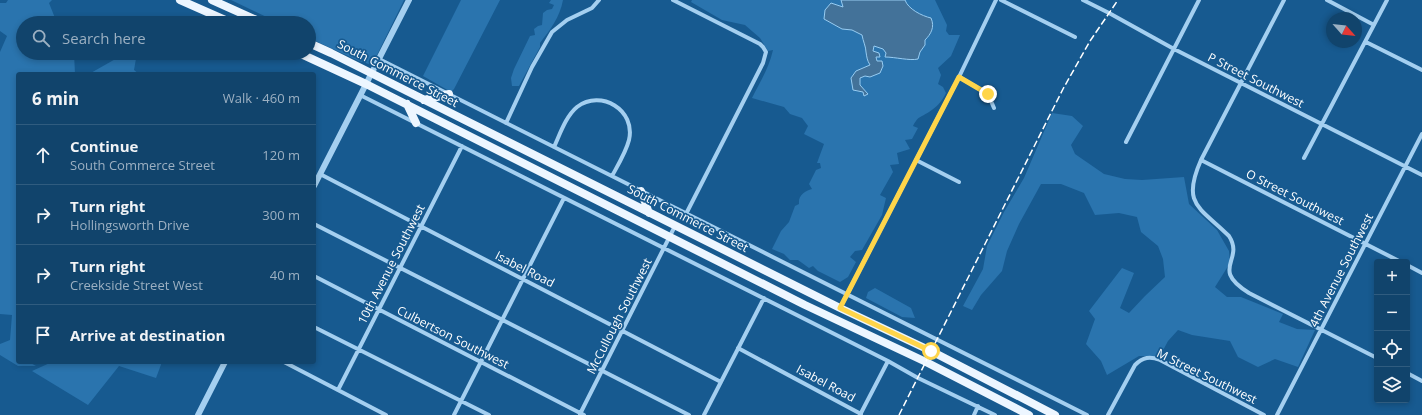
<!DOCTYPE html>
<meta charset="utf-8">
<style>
body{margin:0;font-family:"Open Sans",sans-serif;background:#1a4b72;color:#f1f3f6}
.controls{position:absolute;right:12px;bottom:12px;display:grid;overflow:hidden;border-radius:4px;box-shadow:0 2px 6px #0003}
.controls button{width:36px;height:36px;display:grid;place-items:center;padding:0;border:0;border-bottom:1px solid #305c7f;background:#11446c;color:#f1f3f6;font:20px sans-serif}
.compass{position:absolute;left:1326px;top:12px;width:36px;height:36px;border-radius:50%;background:#11446c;box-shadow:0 2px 6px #0003;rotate:117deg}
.stop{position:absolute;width:12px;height:12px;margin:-9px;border:3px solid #ffd54a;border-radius:50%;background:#fff}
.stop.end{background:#ffd54a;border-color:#fff;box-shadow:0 1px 4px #0008}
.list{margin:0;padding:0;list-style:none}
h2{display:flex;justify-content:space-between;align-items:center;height:52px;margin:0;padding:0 16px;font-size:17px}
h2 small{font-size:13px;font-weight:400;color:#9cb0c2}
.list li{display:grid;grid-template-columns:26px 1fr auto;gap:12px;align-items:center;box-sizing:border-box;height:60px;padding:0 16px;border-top:1px solid #305c7f}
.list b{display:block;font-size:15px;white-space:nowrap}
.list p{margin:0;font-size:13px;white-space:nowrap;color:#9cb0c2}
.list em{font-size:13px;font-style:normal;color:#9cb0c2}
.icon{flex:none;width:22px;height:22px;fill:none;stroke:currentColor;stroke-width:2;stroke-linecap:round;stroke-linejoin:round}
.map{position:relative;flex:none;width:1422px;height:415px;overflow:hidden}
.search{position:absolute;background:#11446c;box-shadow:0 2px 6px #0003;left:16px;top:16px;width:300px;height:44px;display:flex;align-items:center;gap:10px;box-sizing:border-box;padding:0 14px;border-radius:22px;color:#9cb0c2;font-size:15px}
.panel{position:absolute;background:#11446c;box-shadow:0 2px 6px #0003;left:16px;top:72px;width:300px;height:292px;border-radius:4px}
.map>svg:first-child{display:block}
.green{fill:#2a74ae}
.water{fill:#437299;stroke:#97ccf2}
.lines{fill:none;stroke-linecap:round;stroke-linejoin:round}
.minor{stroke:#a4cff0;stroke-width:4}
.tertiary{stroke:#a4cff0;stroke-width:6}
.primary{stroke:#edf6ff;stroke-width:8}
.rail{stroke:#fff;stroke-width:1.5;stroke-dasharray:7 3;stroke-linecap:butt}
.route{stroke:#ffd54a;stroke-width:5}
.labels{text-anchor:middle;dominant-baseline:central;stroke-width:3.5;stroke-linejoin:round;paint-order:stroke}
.street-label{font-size:12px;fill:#fff;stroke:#175a90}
</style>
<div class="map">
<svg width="1422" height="415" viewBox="0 0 1422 415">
<rect width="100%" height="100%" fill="#175a90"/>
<!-- green -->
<path class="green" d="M8,0H52L49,3L57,23H23V53H74L75,74H18V362H29L36,366H18L0,355V344L10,340L12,315L0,314V52L7,36L0,31V3H6Z
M231,0H404L375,59L369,64L359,61L309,38V23H279Z
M461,0H500L454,89L451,92L423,76Z
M551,0H563C560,17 550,30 540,43V47L519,86H512L511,78L514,69L530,36L535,35L534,29L538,26L542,25L543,13L547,10L552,9L554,5L549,3Z
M692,0H935L947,25L946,31L949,35H960L951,56L938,68L941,75L938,84L943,87L946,93C942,101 937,107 929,112C920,118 919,115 913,126L918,128L912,139L905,140L910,149L897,153L899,164L890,165L893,172L880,195L886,198L882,215L862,250L855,251L850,257L856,262L848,277L840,282L818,271L813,266L809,268L798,260H790L784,254L772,249L781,231L789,222L795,206L799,204C798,195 805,191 812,189L809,184L816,170L821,168L820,163H817L824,144L804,134L808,126L802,118L790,114L784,107L752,98C760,82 769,68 773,50L768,51L760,38L745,25L722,20L691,2Z
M126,53H137L134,70L139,74H89Z
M1052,113L1072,116L1083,126L1071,145L1075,154L1104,174L1125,179L1142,180L1184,177L1189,204L1217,230L1229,251L1230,263L1215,287L1227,297H1241L1283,314L1279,322L1297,329L1315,330L1298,367L1275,359L1258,367L1238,357L1230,341L1192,335L1178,330L1168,341L1160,356H1139L1107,375L1101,361L1086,344L1095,319L1089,311L1122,268L1134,273L1120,308L1129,313L1145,296L1165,277L1163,259L1158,246L1141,232L1137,217L1119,213L1095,215L1084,193L1061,184H1041L1019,224L1007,251L1002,271L981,295L972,310L963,306L983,269L987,246L1004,212L1024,178Z
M875,288L911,308L915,318L902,317L866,298L868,292Z
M52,362H162L156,378L119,366L88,405L32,371Z"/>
<!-- water -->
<path class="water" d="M841,0H905C908,9 922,16 931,18C935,27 931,34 925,40V45L920,52L918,59C910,61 895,57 885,57L886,53L883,49L874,46L873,51L879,53L880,57H876L877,61H882L883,66L880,73L870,77L865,76L860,78V85L868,94L864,96L863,92L853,90L851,78L856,71L870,65C867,60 867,58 866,52C866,47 863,41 862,35L852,30L842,29L824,19L825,10L831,3L843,7Z"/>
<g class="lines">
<!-- minor -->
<path class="minor" d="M673,0L760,44L763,47L766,52L763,63L686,214
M1001,0L1075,37
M1083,0L1109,13L1174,49L1422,175
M1284,0L1201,160C1181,205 1200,207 1229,236C1245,261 1209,268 1249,293L1377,358
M1327,0L1374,25
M1366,42L1422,70
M379,59L1087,415
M959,77L988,94L994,108
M360,95L888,361L918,378L995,415
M506,123L532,67L552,32L567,20L592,8L599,0
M1126,142L1199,0
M554,147C560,134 566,116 577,107C601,89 636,110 629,140C626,152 618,165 612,176
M1304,158L1387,0
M916,160L959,182
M1201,160L1401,262
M320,174L721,382
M314,224L689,415
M1407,265L1422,273
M314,276L584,415
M840,308L959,77L996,0
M314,327L489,415
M738,348L861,414
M284,362L386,415
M1407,373L1422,381
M338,390L462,146
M580,414L675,226
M454,415L564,198
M704,415L764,298
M860,415L888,361
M974,415L978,406
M1108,415L1135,365C1143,357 1150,356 1160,360L1264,415
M1277,415L1422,134"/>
<!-- tertiary -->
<path class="tertiary" d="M314,186L409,0
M198,415L225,362"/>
<!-- primary -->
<path class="primary" d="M180,0L232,23
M212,0L263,23
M309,43L331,53L840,308L931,351L1055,415
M299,53L366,84L805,305L926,362L1029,415
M424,100L449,94
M407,104L416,123
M641,191L649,213"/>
<!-- rail -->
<path class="rail" d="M899,415L1063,89L1090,41L1118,0"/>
</g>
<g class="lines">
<!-- route -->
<path class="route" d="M931,351L840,308L959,77L988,94"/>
</g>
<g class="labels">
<!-- street labels -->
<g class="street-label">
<text transform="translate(398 73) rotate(27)">South Commerce Street</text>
<text transform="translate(1256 80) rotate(27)">P Street Southwest</text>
<text transform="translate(1295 197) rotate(27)">O Street Southwest</text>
<text transform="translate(688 218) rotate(27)">South Commerce Street</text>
<text transform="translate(391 264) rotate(-63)">10th Avenue Southwest</text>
<text transform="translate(525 269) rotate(27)">Isabel Road</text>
<text transform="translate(1341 270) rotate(-63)">4th Avenue Southwest</text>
<text transform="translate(619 316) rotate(-63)">McCullough Southwest</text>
<text transform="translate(453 337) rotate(27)">Culbertson Southwest</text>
<text transform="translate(1207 376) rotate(26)">M Street Southwest</text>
<text transform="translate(826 383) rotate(28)">Isabel Road</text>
</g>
</g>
</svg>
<div class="controls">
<button>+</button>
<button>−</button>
<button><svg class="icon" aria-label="locate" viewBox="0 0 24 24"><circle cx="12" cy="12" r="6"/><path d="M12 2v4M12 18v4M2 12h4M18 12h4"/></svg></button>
<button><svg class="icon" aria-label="layers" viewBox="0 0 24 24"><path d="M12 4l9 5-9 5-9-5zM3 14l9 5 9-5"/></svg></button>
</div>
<svg class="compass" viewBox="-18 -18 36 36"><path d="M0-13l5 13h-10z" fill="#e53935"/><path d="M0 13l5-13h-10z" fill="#9cb0c2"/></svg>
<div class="stop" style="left:931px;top:351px"></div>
<div class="stop end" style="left:988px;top:94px"></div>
<div class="search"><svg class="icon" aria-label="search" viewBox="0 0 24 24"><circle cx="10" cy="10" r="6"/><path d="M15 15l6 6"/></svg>Search here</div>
<section class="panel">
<h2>6 min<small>Walk · 460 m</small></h2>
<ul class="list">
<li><svg class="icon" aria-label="ahead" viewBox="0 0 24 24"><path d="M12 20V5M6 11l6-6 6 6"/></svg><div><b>Continue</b><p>South Commerce Street</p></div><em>120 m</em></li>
<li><svg class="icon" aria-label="right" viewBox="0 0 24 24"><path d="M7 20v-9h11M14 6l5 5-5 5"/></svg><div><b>Turn right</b><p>Hollingsworth Drive</p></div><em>300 m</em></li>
<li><svg class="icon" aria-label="right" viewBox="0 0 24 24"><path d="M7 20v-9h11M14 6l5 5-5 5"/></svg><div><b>Turn right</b><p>Creekside Street West</p></div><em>40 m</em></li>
<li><svg class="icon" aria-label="arrive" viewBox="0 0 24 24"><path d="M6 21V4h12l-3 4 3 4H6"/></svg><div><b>Arrive at destination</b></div></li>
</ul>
</section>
</div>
